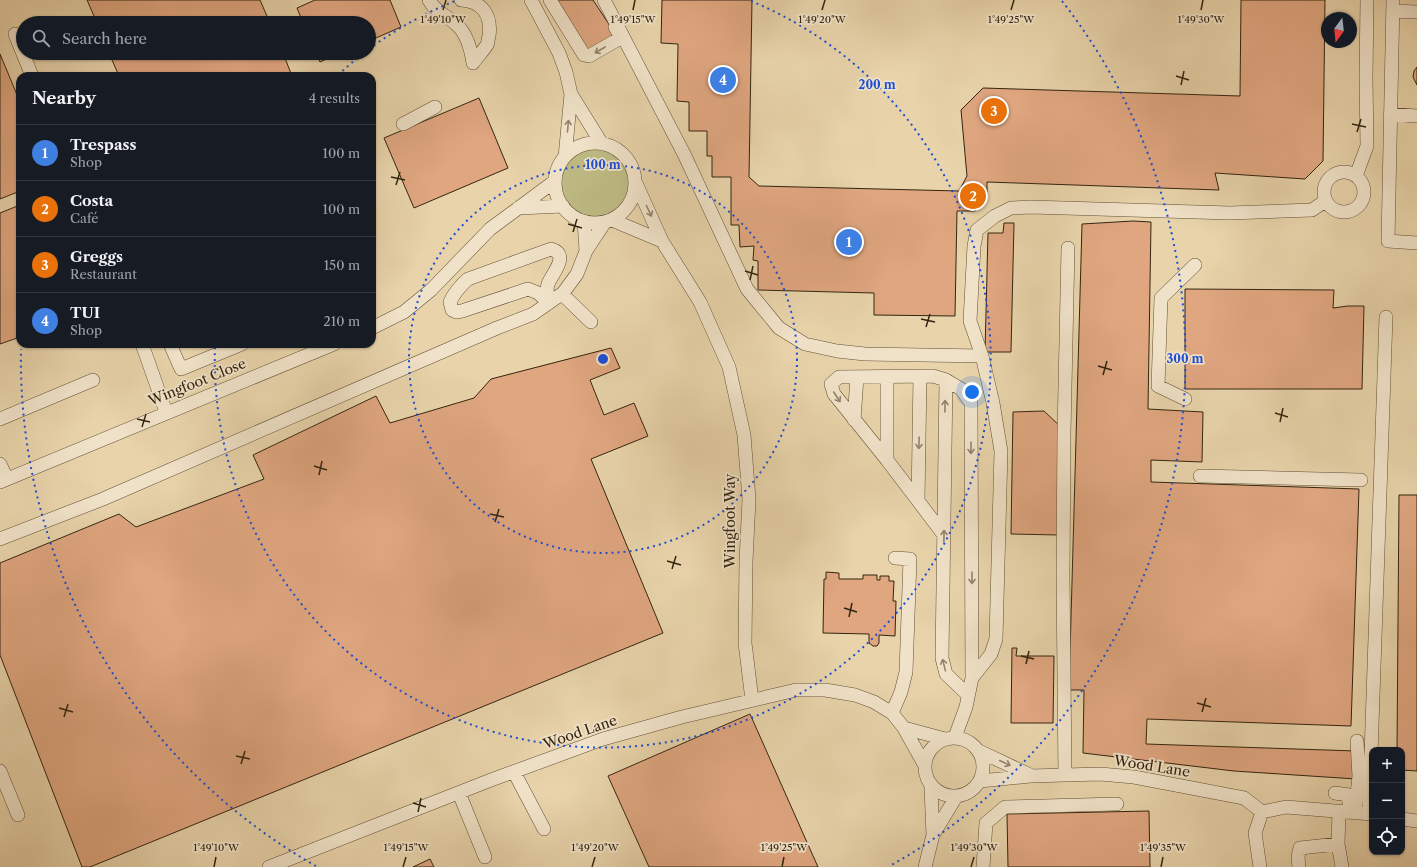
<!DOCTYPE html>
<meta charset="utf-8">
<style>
body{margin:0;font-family:"Libre Caslon Text",serif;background:#20242c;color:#f1f3f6}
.controls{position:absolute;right:12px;bottom:12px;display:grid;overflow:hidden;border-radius:8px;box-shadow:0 1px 3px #0004}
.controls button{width:36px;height:36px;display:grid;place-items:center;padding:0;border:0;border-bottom:1px solid #363941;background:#171b24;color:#f1f3f6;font:20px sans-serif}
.compass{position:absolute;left:1321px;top:12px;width:36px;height:36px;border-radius:50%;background:#171b24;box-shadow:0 1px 3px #0004;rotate:195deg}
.you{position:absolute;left:972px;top:392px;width:14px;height:14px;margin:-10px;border:3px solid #fff;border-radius:50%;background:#1a73e8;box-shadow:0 0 0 6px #1a73e833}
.badge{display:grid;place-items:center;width:26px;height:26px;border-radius:50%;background:#d93025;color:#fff;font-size:13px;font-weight:700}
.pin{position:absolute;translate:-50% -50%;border:2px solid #fff;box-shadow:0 1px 4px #0006}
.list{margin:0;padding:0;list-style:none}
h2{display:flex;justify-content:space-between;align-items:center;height:52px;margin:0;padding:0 16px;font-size:17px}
h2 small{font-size:13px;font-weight:400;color:#9ea1a6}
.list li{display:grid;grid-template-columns:26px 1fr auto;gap:12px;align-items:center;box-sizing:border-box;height:56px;padding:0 16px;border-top:1px solid #363941}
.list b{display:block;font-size:15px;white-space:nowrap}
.list p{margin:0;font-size:13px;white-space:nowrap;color:#9ea1a6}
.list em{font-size:13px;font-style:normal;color:#9ea1a6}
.icon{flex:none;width:22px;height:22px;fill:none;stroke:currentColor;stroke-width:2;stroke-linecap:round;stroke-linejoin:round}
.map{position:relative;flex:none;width:1417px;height:867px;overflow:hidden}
.search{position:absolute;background:#171b24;box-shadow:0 1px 3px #0004;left:16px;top:16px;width:360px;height:44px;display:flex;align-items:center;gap:10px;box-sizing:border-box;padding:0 14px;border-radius:22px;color:#9ea1a6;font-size:15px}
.panel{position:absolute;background:#171b24;box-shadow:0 1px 3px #0004;left:16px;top:72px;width:360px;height:276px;border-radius:12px}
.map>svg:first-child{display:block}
.green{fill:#beba84;stroke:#79704a}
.building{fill:#dfa680;stroke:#342510}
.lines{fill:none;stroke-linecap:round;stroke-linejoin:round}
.minor-casing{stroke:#615036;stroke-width:14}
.minor{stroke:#f0e2c8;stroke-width:13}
.oneway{stroke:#92846c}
.ticks{fill:none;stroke:#342510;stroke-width:1.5}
.ring{fill:none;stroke:#1d4ed8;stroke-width:2;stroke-dasharray:2 4}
.labels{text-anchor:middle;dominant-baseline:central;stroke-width:3.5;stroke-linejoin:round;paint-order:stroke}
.street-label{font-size:14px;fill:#342510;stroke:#f0e2c8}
.ticks-label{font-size:10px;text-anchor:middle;fill:#342510;stroke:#f0e2c8;stroke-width:3.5;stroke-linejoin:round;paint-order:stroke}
.centre{fill:#1d4ed8;stroke:#f0e2c8;stroke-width:2}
.ring-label{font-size:12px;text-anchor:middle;font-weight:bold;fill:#1d4ed8;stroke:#f0e2c8;stroke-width:3.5;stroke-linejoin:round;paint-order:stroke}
</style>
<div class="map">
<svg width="1417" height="867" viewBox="0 0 1417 867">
<rect width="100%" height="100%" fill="#e8d3aa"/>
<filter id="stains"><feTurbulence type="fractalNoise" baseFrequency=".005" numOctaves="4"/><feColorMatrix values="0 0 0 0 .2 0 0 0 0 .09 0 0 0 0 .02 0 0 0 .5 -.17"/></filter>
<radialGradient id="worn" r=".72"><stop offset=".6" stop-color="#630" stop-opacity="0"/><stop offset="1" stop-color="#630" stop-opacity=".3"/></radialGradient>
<!-- green -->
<path class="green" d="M561 183a34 34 0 1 1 68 0a34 34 0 1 1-68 0Z"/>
<!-- building -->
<path class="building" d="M87,0H260L270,23H97Z
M315,0H390L401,27L369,41V23H303L297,8Z
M556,0H593L616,35L589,52Z
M662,0H752L749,177L759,186L959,191L967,176L961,110L983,88L1240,96L1241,0H1325L1323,161L1305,179L1215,173L1219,190L987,182V199L975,211H957L955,316L874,315V293L758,290V261L753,260L754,246L740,247L739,225H731V177H712V156H707V131H689V102L677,101L678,44L661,43Z
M109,53H283L292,76H119Z
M316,53H340L320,62Z
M0,54L20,102V191L0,199Z
M1417,67V85L1413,77L1414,71Z
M479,98L508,168L414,208L384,138Z
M20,205V337L0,344V213Z
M1133,221L1151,222L1148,409L1203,412L1202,462L1151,460V482L1359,489L1351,726L1147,719L1146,744L1356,751V779L1234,771L1083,753L1084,690H1069L1082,224Z
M1004,223H1014L1011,352H985L988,233H1003Z
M1185,289L1334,290L1333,308L1348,306H1364L1362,389H1185Z
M611,348L620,368L590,380L604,415L634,403L648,436L591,459L663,633L90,867H82L0,655V563L119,514L136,527L264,479L253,455L376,396L390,423L474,398L491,379Z
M1044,411L1062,428L1059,535L1011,534L1013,412Z
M1399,495H1417V771L1402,770V750H1397Z
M826,572L839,573V579H863V575H877V580H880V576H889V581H894L893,601H896L895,636L879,635V643L877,646H873L869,643V634L823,633L824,579H826Z
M1012,648H1017L1016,656H1054L1053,723H1011Z
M750,714L818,867H649L608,776Z
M1149,811L1150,867H1008L1007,814Z
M430,859L434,867H413Z"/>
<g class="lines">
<defs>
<path id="minor" d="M429,0C435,12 448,16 457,25C467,34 471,50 473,63
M461,0C482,1 492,15 489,36C488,39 488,43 487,45C483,51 477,57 473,63
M531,0L559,53L566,72L571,94L565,157
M550,0L584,55L589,56L617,40L620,36L615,27
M604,0L684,154L747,289L779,328L805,344L837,351L865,354L982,356
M1393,0L1388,241L1417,243
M1393,11L1417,12
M15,34L32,76
M571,94L602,144
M1390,114L1417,116
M403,124L435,107
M555 183a40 40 0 1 1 80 0a40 40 0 1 1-80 0Z
M1324 192a20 20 0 1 1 40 0a20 20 0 1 1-40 0Z
M1356,176L1367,146L1366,78L1367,0
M635,181L662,241L700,302L729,367L744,435L749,499L746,562L745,643L752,700
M518,208L563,206
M612,220L662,241
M584,221L586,251
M551,249C571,255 551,275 548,284C546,290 548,297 549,303L538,293L528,289L462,311L456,312L452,310L450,302C454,293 460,286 468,279Z
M562,294L591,322
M372,328L404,312L431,290L490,229L555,181
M142,344L166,412
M170,344L181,369L242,344
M887,377V460
M946,380L961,389L971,403L972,678
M1185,399L1158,386L1161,298L1195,265
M0,419L93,380
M854,420L857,377
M0,464L7,479
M1200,476L1361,480
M0,482L334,344
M918,501L920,376
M944,535L887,460L834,394L831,384L839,377L933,376L946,380L942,658L946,674L968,695
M0,539L103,499L497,328L533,314L563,293L577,274L586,251L605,222
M892,713L901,692L906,672L910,559L895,558
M904,728L945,739
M955,737L966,707L972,678L991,654L996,639L1001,451L993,403L982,356L970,321L974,246L977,230L995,216L1011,208L1031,207L1230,213L1312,210L1325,201
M925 767a29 29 0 1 1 58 0a29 29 0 1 1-58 0Z
M979,751L1030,775
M0,771L18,815
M514,772L544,829
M1065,775L1063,576L1064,433L1068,248
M980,781L1031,776L1065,775L1100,774L1134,777L1244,798L1262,812L1286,807L1372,814
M931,787L933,835
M459,793L485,857
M1335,793L1349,795V810
M1339,811L1338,844L1342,867
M1355,813L1359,776L1357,741
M1369,813L1386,317
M1402,819L1417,821
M269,867L491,780L603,739L682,717L796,690H825L855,695L874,702L892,713L904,728L924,764
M925,867L933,835L956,797
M983,867L986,823L1005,807L1117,804
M1260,867L1255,833L1262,812
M1299,867L1298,857L1300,848L1338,844"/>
</defs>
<!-- minor casing -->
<use href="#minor" class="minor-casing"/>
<!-- minor -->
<use href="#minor" class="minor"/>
</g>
<!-- one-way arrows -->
<defs><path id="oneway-shaft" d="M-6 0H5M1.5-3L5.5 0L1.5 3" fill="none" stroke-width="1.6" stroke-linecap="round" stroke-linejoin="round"/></defs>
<g class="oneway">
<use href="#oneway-shaft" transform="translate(600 50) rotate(150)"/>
<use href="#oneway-shaft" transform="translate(568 126) rotate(-85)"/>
<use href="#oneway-shaft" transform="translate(649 211) rotate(65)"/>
<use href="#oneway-shaft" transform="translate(837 397) rotate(57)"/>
<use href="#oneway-shaft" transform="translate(945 406) rotate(-89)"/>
<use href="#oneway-shaft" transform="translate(919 443) rotate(91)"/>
<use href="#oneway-shaft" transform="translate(971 448) rotate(90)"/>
<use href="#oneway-shaft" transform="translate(944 536) rotate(-89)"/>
<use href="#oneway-shaft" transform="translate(972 578) rotate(90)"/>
<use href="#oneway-shaft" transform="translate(944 665) rotate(-104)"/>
<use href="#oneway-shaft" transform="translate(1005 763) rotate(25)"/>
</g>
<!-- ticks -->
<path class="ticks" d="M443,10L446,0M633,10L635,0M822,10L825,0M1011,10L1014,0M1201,10L1203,0M1176,76L1189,80M1181,85L1184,71M1352,124L1366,127M1357,132L1361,119M391,177L405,180M396,185L400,172M568,224L582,228M573,232L577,219M745,271L758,275M750,280L753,266M921,319L935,322M926,327L930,314M1098,366L1112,370M1103,375L1107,361M1275,413L1288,417M137,419L150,422M1280,422L1283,408M142,427L146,414M314,466L327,470M319,475L322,461M490,514L504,517M495,522L499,509M667,561L681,565M672,569L676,556M844,608L857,612M849,617L852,603M1021,656L1034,659M1026,664L1029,651M1197,703L1211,707M59,708L73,712M1202,712L1206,698M64,717L68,704M236,756L250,759M241,764L245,751M413,803L426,807M418,812L421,798M214,867L216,857M403,867L406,857M592,867L595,857M782,867L784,857M971,867L974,857M1161,867L1163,857"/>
<!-- distance rings -->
<g class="ring">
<circle cx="603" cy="359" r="194"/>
<path d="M338 75A388 388 0 0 1 364 53M369 49A388 388 0 0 1 455 1M751 1A388 388 0 1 1 215 345"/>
<path d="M316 866A582 582 0 0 1 21 349M1062 1A582 582 0 0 1 890 866"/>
</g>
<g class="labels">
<!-- street labels -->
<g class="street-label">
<text transform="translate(197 382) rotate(-22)">Wingfoot Close</text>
<text transform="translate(730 521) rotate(-90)">Wingfoot Way</text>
<text transform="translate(580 732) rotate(-19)">Wood Lane</text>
<text transform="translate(1152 766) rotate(9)">Wood Lane</text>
</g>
</g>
<g class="ticks-label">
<text x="443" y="23">1°49'10"W</text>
<text x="633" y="23">1°49'15"W</text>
<text x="822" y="23">1°49'20"W</text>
<text x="1011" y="23">1°49'25"W</text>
<text x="1201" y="23">1°49'30"W</text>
<text x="216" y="851">1°49'10"W</text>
<text x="406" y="851">1°49'15"W</text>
<text x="595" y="851">1°49'20"W</text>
<text x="784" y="851">1°49'25"W</text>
<text x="974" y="851">1°49'30"W</text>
<text x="1163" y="851">1°49'35"W</text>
</g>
<circle cx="603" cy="359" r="6" class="centre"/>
<g class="ring-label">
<text x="877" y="89">200 m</text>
<text x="603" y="169">100 m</text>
<text x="1185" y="363">300 m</text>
</g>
<rect width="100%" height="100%" filter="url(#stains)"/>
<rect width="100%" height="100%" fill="url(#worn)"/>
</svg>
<div class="controls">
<button>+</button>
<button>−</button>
<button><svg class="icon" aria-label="locate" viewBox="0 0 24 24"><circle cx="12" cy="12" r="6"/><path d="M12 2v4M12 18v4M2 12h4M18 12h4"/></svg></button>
</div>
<svg class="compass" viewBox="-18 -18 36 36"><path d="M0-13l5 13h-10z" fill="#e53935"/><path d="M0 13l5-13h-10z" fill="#9ea1a6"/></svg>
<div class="you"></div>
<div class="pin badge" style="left:849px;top:242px;background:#3f7fe0">1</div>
<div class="pin badge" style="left:973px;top:196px;background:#e8710a">2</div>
<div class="pin badge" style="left:994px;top:111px;background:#e8710a">3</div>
<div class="pin badge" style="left:723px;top:80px;background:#3f7fe0">4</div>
<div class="search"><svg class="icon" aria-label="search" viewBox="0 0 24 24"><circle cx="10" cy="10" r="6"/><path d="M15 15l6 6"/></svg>Search here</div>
<section class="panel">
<h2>Nearby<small>4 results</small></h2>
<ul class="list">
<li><span class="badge" style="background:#3f7fe0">1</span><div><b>Trespass</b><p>Shop</p></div><em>100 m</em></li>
<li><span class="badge" style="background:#e8710a">2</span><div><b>Costa</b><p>Café</p></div><em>100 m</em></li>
<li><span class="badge" style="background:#e8710a">3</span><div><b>Greggs</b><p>Restaurant</p></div><em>150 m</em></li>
<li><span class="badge" style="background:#3f7fe0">4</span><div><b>TUI</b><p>Shop</p></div><em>210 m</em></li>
</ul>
</section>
</div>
